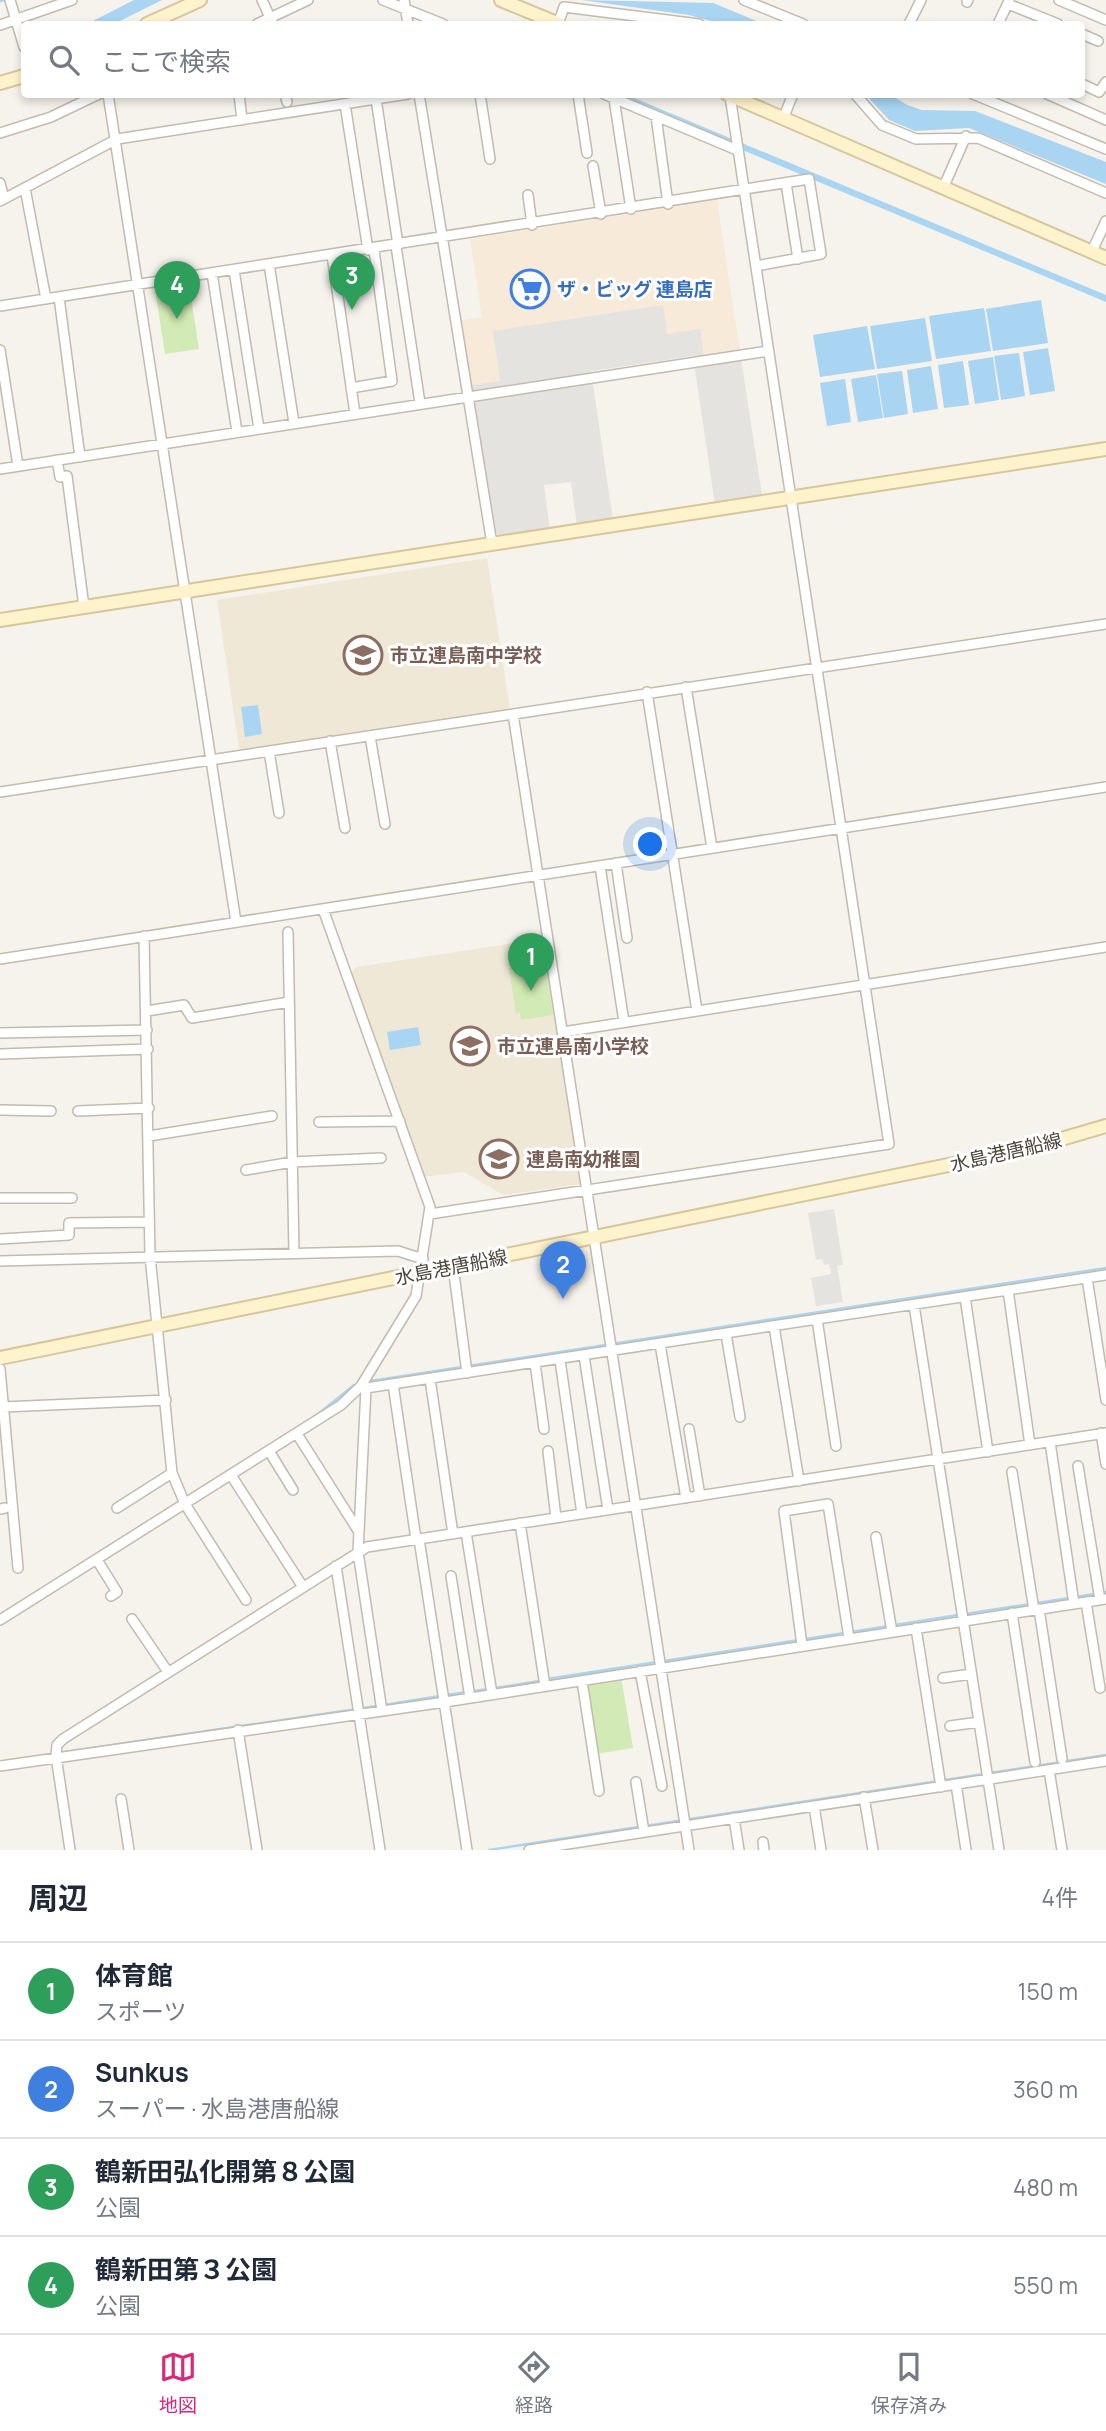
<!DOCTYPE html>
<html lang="ja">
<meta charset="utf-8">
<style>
body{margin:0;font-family:Manrope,"Noto Sans JP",sans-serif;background:#f2f2f3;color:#1f2937}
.you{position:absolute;left:651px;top:845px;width:24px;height:24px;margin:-18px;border:5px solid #fff;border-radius:50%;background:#1a73e8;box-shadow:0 0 0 10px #1a73e833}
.badge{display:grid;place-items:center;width:46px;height:46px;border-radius:50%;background:#db2777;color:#fff;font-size:23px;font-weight:700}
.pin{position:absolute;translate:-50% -58px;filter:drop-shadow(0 2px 4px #0008)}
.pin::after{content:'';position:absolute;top:37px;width:24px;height:21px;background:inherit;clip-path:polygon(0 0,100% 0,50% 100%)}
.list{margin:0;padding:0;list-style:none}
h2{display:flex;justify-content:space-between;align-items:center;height:91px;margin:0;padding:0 28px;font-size:30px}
h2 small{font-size:23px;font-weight:400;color:#747a83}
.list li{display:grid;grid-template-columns:46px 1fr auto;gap:21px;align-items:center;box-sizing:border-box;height:98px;padding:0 28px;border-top:2px solid #e0e1e3}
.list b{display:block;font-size:26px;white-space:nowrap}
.list p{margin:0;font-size:23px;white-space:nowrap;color:#747a83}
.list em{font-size:23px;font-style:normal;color:#747a83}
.icon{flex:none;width:38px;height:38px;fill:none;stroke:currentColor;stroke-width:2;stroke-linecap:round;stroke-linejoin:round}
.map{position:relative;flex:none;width:1106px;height:1850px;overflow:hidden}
.search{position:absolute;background:#fff;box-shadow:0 4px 10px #0003;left:21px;right:21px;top:21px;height:77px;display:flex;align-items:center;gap:18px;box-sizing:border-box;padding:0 24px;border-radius:7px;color:#747a83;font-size:26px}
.sheet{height:483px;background:#fff}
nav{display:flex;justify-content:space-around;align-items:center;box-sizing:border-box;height:98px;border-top:2px solid #e0e1e3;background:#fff;font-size:19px;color:#747a83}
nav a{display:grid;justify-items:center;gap:4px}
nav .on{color:#db2777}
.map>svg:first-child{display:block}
.commercial{fill:#f7ead8}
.education{fill:#efe8d6}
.green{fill:#d2eab5}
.parking{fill:#e5e3e0}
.water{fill:#a9d4f2}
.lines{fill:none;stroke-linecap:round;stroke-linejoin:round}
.stream{stroke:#a9d4f2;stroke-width:2.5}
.street-casing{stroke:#c2bbae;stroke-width:12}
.secondary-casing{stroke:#d6c79b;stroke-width:16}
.street{stroke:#fff;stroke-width:9}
.secondary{stroke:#fff3cd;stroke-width:12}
.labels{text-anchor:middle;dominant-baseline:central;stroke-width:6;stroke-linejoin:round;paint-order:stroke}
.shop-label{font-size:19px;font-weight:bold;fill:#366cbe;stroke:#fff;text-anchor:start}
.education-label{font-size:19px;font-weight:bold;fill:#785e54;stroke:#fff;text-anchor:start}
.street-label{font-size:19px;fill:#4b4439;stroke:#fff}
</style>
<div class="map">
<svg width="1106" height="1850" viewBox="0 0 1106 1850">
<rect width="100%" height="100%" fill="#f6f3ec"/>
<!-- commercial -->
<path class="commercial" d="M717,200L762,496L715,504L693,356L591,371L577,526L571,482L544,485L503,538L494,531L458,321L482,317L470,239Z"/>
<!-- education -->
<path class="education" d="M487,558L510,710L242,751L239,748L217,600Z
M547,938L583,1184L503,1195L464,1172L423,1177L350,974L357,967Z"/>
<!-- green -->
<path class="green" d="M189,285L199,349L165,354L155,290Z
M540,959L541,966L545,965L553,1015L521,1020L520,1013L516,1014L509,968L514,967V963Z
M621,1677L633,1748L596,1754L585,1686Z"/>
<!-- parking -->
<path class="parking" d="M663,305L667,334L700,329L705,363L741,358L762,496L715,504L693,356L591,371L613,520L577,526L571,482L544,485L550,530L503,538L494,531L472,385L500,381L493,331Z
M834,1209L843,1265L837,1266L843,1302L816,1306L811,1278L831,1274L829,1264L824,1265L822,1259L816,1260L808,1213Z"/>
<!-- water -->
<path class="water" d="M134,0H162L114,24H87Z
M582,0L713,3L764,24H722L689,15Z
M611,95H627L1106,295V302Z
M866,95H891L907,105L922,110L975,111L1106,162V184L969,128L915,131L889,120Z
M1041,300L1048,343L993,351L986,309Z
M984,308L991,351L936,359L929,316Z
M925,318L932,361L877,369L870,326Z
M867,326L875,369L820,377L813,335Z
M1048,348L1055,391L1030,395L1023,352Z
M1019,353L1025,396L1001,400L994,356Z
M993,357L999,400L975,404L968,361Z
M963,361L969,405L944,408L938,365Z
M931,366L938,409L913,413L907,370Z
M902,371L908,414L884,418L877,374Z
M876,375L883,418L858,422L851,379Z
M845,379L851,422L827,426L820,383Z
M258,705L262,734L245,737L241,707Z
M418,1027L421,1045L390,1050L387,1032Z"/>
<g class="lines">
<!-- stream -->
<path class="stream" d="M0,1L4,0
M371,1381L1106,1268
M317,1415L354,1385
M1076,1597L1106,1592
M965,1614L1069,1598
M851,1632L958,1615
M547,1679L844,1633
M495,1688L540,1681
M446,1695L488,1689
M384,1705L440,1696
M59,1753L377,1706
M990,1773L1106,1755
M489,1850L984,1774"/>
<defs>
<path id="street" d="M10,0L24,47
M262,0L273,24
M383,0L443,24
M404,0L408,24
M744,0L803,24
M1059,0L1106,20
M967,2L968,0
M1008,4L1058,24
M257,24L308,0
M558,24L564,7L699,24
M909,24L921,0
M998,24L1009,1
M0,25L72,0
M1082,34L1098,41
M1082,84L1099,92L1106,82
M108,94L236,922
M239,94L242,120
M285,94L287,102
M419,94L492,544
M480,94L490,159
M578,94L587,153
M604,94L737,150
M855,94L882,125L916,139L978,138L1106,193
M973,94L1106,149
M1047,94L1106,120
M376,99L398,245
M614,99L631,209
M345,104L368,250
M656,116L668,204
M783,119L793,94
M0,133L51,117L99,94
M593,166L601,214
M0,183L4,199
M786,183L798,259
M944,186L966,136
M25,188L46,299
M528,195L532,225
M0,201L117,139L408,94
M396,246L420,403
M1092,251L1106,221
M332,255L355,414
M269,264L294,423
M234,270L259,429
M212,273L237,432
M59,297L80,457
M0,306L809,179L821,254L756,266
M0,350L18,466
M351,388L392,381L374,250
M57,460L60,477L67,476L84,607
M0,469L768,351
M686,687L712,848
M647,692L697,1011
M513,714L689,1850
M370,736L385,824
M330,741L345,828
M269,751L279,813
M0,792L1106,624
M616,863L627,938
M600,866L624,1022
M288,932L294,1253
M0,959L1106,787
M147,1011L184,1005L192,1018L289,1002
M563,1032L1106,947
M0,1033L147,1030
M0,1054L148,1049
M0,1110L51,1111
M78,1111L149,1108
M319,1122L400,1121
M149,1136L272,1116
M246,1170L292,1162L381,1158
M0,1198H72
M430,1214L889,1144L730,96
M0,1239L69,1235V1223L149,1222
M0,1261L398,1251L423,1259
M453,1266L467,1373
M1087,1278L1106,1400
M1008,1290L1030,1445
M965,1297L988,1452
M914,1305L999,1850
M817,1319L836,1446
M774,1326L799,1481
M726,1334L740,1417
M660,1344L686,1498
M584,1356L608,1510
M560,1360L582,1514
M535,1363L544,1429
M0,1369L18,1568
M430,1379L453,1534
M393,1384L416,1539
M363,1387L366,1388L358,1552L382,1711
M366,1388L1106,1275
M3,1407L166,1400
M689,1429L700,1496
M1101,1433L1106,1464
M297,1434L359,1532
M1050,1442L1074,1604
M269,1451L293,1490
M548,1451L556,1518
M1078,1466L1100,1600
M1012,1472L1034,1610
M172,1473L185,1504L246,1600
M231,1475L303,1587
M117,1508L172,1473L150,1256L144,936
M0,1509L5,1508
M520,1523L545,1686
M466,1532L492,1694
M876,1537L892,1632
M419,1539L467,1850
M97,1560L117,1592L111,1596
M336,1566L380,1850
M451,1576L470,1698
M1086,1602L1100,1688
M1039,1609L1062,1759
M1012,1613L1035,1762
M132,1619L168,1672
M0,1620L341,1405L361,1386L416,1296L430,1207L323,909
M916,1628L941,1787
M802,1645L784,1511L828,1504L849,1638
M640,1671L662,1786
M943,1678L971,1674
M582,1681L599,1791
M950,1726L979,1722
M238,1730L257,1850
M0,1766L445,1702L1106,1599
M1049,1770L1062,1850
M636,1782L644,1832
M956,1784L966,1850
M864,1797L873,1850
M121,1799L129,1850
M814,1806L821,1850
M734,1818L739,1850
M763,1842L764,1850
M70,1850L56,1756L57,1745L63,1739L367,1547L1106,1433
M529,1850L1106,1761"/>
<path id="secondary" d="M501,0L559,24
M147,24L200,0
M0,83L24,76
M727,94L1106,258
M0,620L1106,449
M0,1358L1027,1149L1106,1126"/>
</defs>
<!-- street casing -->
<use href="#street" class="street-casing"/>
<!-- secondary casing -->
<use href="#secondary" class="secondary-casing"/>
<!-- street -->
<use href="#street" class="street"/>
<!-- secondary -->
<use href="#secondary" class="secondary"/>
</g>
<!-- icons -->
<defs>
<symbol id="supermarket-ring" viewBox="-11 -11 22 22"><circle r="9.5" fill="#fff" stroke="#3f7fe0" stroke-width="1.5"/><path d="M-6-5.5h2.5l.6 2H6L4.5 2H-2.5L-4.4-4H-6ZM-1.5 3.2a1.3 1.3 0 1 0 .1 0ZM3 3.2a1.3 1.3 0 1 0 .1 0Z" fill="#3f7fe0"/></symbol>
<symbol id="school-ring" viewBox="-11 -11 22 22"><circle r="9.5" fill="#fff" stroke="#8d6e63" stroke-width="1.5"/><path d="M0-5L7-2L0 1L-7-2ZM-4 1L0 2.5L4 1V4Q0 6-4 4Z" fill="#8d6e63"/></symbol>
</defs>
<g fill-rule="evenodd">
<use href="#supermarket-ring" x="508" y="267" width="44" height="44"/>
<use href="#school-ring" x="341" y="633" width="44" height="44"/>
<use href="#school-ring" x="448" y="1024" width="44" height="44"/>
<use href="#school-ring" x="477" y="1137" width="44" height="44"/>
</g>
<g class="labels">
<!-- shop labels -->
<g class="shop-label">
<text x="557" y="289">ザ・ビッグ 連島店</text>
</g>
<!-- education labels -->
<g class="education-label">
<text x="390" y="655">市立連島南中学校</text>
<text x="497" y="1046">市立連島南小学校</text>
<text x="526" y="1159">連島南幼稚園</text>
</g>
<!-- street labels -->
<g class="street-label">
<text transform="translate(1006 1152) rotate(-13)">水島港唐船線</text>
<text transform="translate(451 1267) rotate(-11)">水島港唐船線</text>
</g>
</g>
</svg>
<div class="you"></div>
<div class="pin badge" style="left:531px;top:991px;background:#2e9e5b">1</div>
<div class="pin badge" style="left:563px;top:1299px;background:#3f7fe0">2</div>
<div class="pin badge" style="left:352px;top:310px;background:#2e9e5b">3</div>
<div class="pin badge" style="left:177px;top:319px;background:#2e9e5b">4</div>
<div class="search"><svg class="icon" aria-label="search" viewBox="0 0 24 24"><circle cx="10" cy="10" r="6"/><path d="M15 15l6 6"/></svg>ここで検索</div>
</div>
<section class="sheet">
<h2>周辺<small>4件</small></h2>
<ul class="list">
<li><span class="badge" style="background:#2e9e5b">1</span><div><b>体育館</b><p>スポーツ</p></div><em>150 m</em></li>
<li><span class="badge" style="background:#3f7fe0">2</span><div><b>Sunkus</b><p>スーパー · 水島港唐船線</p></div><em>360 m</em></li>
<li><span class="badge" style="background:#2e9e5b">3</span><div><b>鶴新田弘化開第８公園</b><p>公園</p></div><em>480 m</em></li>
<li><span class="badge" style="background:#2e9e5b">4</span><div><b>鶴新田第３公園</b><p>公園</p></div><em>550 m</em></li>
</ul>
</section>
<nav>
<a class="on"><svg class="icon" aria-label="map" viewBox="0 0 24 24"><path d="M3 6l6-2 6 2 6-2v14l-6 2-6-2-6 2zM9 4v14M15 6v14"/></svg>地図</a>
<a><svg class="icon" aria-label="directions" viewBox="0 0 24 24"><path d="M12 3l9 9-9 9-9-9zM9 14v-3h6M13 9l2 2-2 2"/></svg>経路</a>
<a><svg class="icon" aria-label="saved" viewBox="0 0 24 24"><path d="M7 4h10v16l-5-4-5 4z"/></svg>保存済み</a>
</nav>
